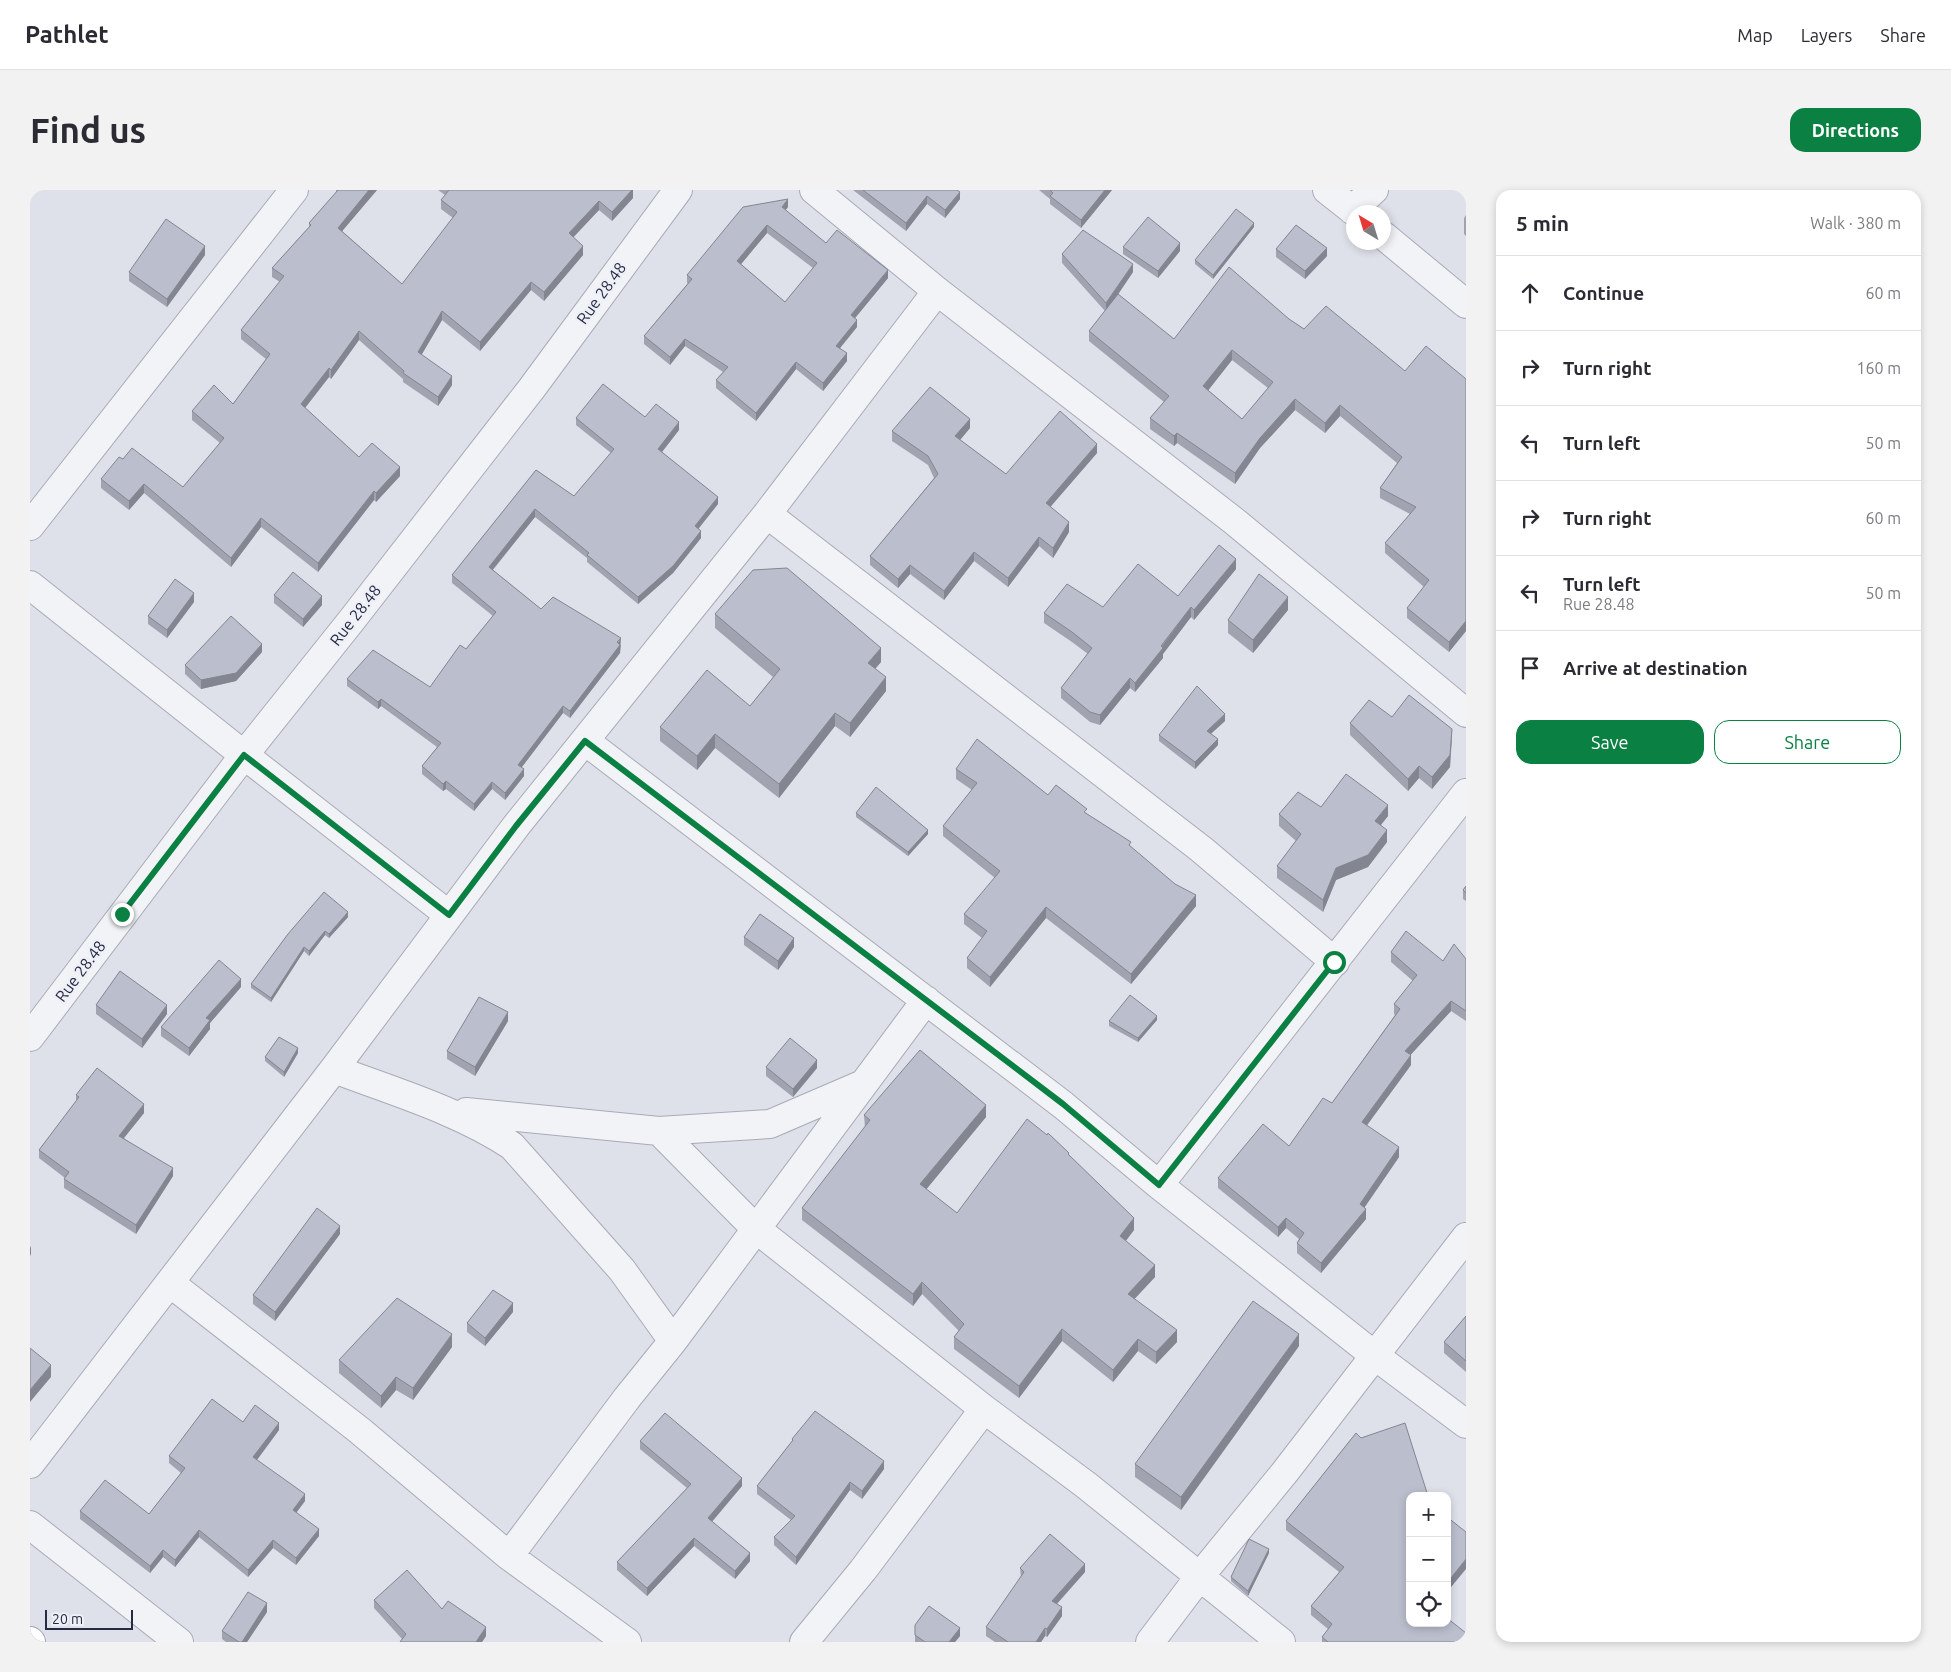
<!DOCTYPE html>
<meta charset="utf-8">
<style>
body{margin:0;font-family:Ubuntu,sans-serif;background:#f2f2f3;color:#2b2b33}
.controls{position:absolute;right:15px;bottom:15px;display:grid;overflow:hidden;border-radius:10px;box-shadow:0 2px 8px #0003}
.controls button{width:45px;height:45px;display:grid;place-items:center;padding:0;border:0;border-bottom:1px solid #e1e1e2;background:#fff;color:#2b2b33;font:25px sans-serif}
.compass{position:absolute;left:1316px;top:15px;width:45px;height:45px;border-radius:50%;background:#fff;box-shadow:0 2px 8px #0003;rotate:322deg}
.scale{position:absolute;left:15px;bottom:12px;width:88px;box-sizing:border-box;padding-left:5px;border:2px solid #262a42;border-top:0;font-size:14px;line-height:18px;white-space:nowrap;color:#262a42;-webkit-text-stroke:4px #eef0f7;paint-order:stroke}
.stop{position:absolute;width:15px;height:15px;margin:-11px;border:4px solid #0b8043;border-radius:50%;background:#fff}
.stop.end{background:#0b8043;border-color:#fff;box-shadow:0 1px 5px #0008}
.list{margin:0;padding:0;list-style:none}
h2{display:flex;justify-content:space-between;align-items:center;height:65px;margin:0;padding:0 20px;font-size:21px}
h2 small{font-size:16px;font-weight:400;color:#7c7c81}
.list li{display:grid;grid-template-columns:32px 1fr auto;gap:15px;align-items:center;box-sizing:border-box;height:75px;padding:0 20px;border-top:1px solid #e1e1e2}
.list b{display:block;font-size:19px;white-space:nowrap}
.list p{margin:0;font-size:16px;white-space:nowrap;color:#7c7c81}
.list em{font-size:16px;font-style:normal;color:#7c7c81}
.actions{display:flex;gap:10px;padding:15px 20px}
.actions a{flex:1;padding:11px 0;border:1px solid #0b8043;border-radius:15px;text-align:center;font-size:18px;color:#0b8043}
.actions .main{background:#0b8043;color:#fff}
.icon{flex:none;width:28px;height:28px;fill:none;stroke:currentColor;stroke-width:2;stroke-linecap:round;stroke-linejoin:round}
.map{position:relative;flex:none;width:1436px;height:1452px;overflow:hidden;border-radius:15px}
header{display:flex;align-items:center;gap:30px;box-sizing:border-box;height:70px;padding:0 25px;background:#fff;border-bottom:1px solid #e1e1e2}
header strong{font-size:24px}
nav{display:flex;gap:28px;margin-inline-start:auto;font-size:18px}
.intro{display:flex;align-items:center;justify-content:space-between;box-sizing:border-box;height:120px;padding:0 30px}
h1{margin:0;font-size:35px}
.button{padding:12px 22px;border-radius:15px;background:#0b8043;color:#fff;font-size:18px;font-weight:700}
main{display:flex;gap:30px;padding:0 30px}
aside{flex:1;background:#fff;border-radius:15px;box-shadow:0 2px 8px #0003}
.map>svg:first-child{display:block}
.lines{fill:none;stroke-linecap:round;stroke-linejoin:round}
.minor-casing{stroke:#a8aab8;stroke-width:30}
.major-casing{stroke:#9da2b7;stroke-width:30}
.minor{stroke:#f2f3f7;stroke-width:28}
.major{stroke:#fff;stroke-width:28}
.wall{fill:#a1a3b0;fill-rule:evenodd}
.shaded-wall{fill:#838590}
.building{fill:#bbbecd;stroke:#838590;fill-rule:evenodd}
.route{stroke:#0b8043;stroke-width:6}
.labels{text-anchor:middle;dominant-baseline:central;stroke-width:4.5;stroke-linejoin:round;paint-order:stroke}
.street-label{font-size:16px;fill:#262a42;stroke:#eef0f7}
</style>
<header>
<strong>Pathlet</strong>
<nav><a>Map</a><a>Layers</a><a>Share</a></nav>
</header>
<div class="intro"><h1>Find us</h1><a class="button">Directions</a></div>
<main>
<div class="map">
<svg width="1436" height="1452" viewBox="0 0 1436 1452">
<rect width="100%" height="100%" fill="#dfe1ea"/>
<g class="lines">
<defs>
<path id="minor" d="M784,0L907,101L1204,331L1436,523
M1297,0L1325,22
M1322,20L1344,0
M1354,46L1436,114
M737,324L1171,659L1305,772
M0,336L264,0
M0,395L214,565L419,725
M555,551L1033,915L1129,995L1344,1165L1436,1234
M0,847L214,565L321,431L502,198L648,0
M304,879C362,901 430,921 482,956L592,1080L643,1151
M436,922L629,941L740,934L833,894
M629,941L725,1038L954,1219L1056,1295L1251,1452
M1129,995L1436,603
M140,1093L329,1240L479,1366L597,1452
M0,1274L304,879L486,636L737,324L907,101
M0,1335L149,1452
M479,1366L597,1208L643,1151L896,810
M774,1452L833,1380L954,1219
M1120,1452L1170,1386L1255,1282L1436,1047"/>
<path id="major" d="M0,1451L1,1452"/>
</defs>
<!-- minor casing -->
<use href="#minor" class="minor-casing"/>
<!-- major casing -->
<use href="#major" class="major-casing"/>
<!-- minor -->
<use href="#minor" class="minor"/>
<!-- major -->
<use href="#major" class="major"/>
</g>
<!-- wall -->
<path class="wall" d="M306,0H347L312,41L372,94L423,28L411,19V10L415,5L408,0H603V8L582,31L569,20L543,47L553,65L514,111L501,100L450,161L412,130L391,165L422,195L408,216L373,192V189L329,150L301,189L299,187L275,218L329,267L370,286L346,312L344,310L288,382L231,337L201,377L114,303L99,320L71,298V289L93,269L153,297L190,253L162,230V221L203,214L236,169L211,149V140L250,92L242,87V78L279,37V33L306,3Z
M823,0H927L930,9L915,28L897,14L876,41Z
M1009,0H1082L1051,38L1020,14V9Z
M758,17L755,20L796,53L858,88L825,128L827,137L810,158L817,171L793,201L766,179L726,231L686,198V190L693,182L655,156L640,175L614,154V146L658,93H657V85ZM737,43L783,78L755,112L711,74Z
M1436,25V46L1434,44V28Z
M1224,37L1183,89L1165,74V70Z
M1093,57L1150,61L1128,88L1093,64Z
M1246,59L1297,66L1275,89L1246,67Z
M1032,64L1103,82L1087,106L1144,149L1259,129L1274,139L1375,181L1436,189V441L1419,462L1377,428V418L1394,397L1355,363V353L1380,324L1350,308V298L1367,273L1310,226L1295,243L1265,220L1230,258L1205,294L1147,253L1144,256L1120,239V228L1134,212L1059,151V141L1075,121L1032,73ZM1202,170L1238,198L1212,229L1178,200Z
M175,65L137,117L99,91V82Z
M615,227L649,240L632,262L688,314L668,339L671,348L643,383L608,414L557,372V368L505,327L463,380L511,419L591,455L590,463L540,528L533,523L492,577L494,586L475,610L462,599L444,621L416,599L413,601L392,584V576L407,557L351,516L348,519L317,496V489L400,497L436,459L463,426L422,393V385L506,280L544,306L581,263L546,235V228Z
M940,238L930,250L976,284L1067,263L1020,317L1039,342L1023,368L1009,356L978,397L944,371L914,410L880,384L868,398L840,375V366L904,288L898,275L862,251V241Z
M1206,379L1164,430L1161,427L1133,464V468L1105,502L1100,498L1070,535L1060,532L1031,508V498L1058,464L1042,452L1014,433V423L1073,417L1148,406Z
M244,405L292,415L273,437L244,413Z
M164,412L137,448L118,434V426Z
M1258,420L1223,463L1198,443V430Z
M685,424L851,472L845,479L856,501L820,547L805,536L749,608L685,558L667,580L630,551V537L720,516L743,487L685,438Z
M232,462L206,491L171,499L155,484V475Z
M1362,527L1422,550L1420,577L1402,599L1389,588L1378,601L1320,545V533Z
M1195,531L1181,544L1188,555L1165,579L1129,551V545Z
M926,579L1018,605L1057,624L1101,657L1166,716L1101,794L1016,728L960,797L937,778V768L952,748L934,734V724L965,688L913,646V636L942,600L926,589Z
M1291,617L1358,626L1351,635L1357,652L1338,677L1306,690L1293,722L1247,688V676L1266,651L1249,636V624Z
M826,623L898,644L878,666L826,627Z
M1436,696V711L1433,709V700Z
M318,727L299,748L295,745L279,766L274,761L241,812L221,798V794L258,744Z
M714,747L764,757L748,780L714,755Z
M1361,762L1413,771L1436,769V831L1421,821L1380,865L1381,875L1337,935L1369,967L1334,1018L1336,1029L1291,1083L1267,1063V1053L1269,1049L1256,1038L1248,1047L1188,998V988L1259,956L1302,913L1365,825L1364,824V814L1383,791L1361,772Z
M211,797L180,833V839L159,866L131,846V837Z
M66,815L137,824L112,858L66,824Z
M1127,830L1108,852L1079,836V831Z
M478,831L445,886L417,869V861Z
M268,863L254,887L235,871V867Z
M736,877L787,878L763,907L736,886Z
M46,905L114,923L94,948L143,986L106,1044L34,998V989L35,988L9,968V960L46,912Z
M834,925L956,927L896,999L927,1023L1039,965L1104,1040L1096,1051L1125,1087L1104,1109L1147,1152L1126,1174L1108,1161L1083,1192L1032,1151L989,1208L924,1159V1147L929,1141L892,1104L883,1116L772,1030V1018L835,938Z
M310,1044L245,1131L223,1114V1105Z
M483,1122L455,1156L437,1142V1133Z
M1436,1126V1182L1414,1163V1152Z
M1269,1156L1151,1320L1105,1287V1274Z
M422,1157L383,1210L366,1200L351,1218L309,1183V1170Z
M213,1232L249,1240L227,1270L275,1311L266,1323L289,1346L266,1375L243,1358L218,1387L169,1347L145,1377L133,1367L120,1383L50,1329V1321L119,1324L151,1283L139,1273V1266Z
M1326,1243L1380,1433L1436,1452H1292V1447L1298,1439L1281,1425V1416L1309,1382L1256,1340V1331Z
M762,1249L854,1279L832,1309L820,1300L766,1375L744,1355V1347L761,1330L727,1304V1296L762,1251Z
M610,1251L712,1296L682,1332L720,1371L705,1389L664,1356L617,1406L587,1380V1372L657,1298L610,1259Z
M1239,1363L1218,1406L1201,1391V1387Z
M990,1378L1055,1382L1027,1414L1032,1426L1017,1447L1015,1446L1011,1452H965L956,1446V1437L991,1387Z
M344,1410L412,1419L456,1446L452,1452H370L372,1449L344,1418Z
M237,1422L217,1452H196L192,1449V1441Z
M885,1435L930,1446L925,1452H885Z"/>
<!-- shaded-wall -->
<path class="shaded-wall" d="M339,0H347L308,46V38Z
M602,0H603V8L582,31V22Z
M1075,0H1082L1051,38V30Z
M930,2V9L915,28V20Z
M897,6V14L876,41V33Z
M758,9V17L752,25V17Z
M569,11V20L539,52V43Z
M1224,33V37L1183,89V85Z
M737,35V43L707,79V71Z
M1150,53V61L1128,88V81Z
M175,56V65L137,117V109Z
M553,56V65L514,111V102Z
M1297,58V66L1275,89V81Z
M1103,74V82L1076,122V113Z
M858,80V88L821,133V125Z
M501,92V100L450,161V152Z
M412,121V130L388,171V162Z
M827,130V137L806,163V156Z
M329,141V150L301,189V180Z
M655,149V156L640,175V167Z
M1202,160V170L1173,207V196Z
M817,163V171L793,201V193Z
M766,172V179L726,231V223Z
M299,178V187L271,223V214Z
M422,186V195L408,216V207Z
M1265,209V220L1230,258L1205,294V283L1230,248Z
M1310,215V226L1295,243V233Z
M940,229V238L925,256V246Z
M649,232V240L628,267V259Z
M1147,243V253L1144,256V246Z
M1067,254V263L1016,322V313Z
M370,277V286L346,312V303Z
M114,294V303L99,320V311Z
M344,301V310L288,382V373Z
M688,307V314L665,343V336Z
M505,319V327L459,384V377Z
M231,328V337L201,377V368Z
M1039,332V342L1023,368V358Z
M671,341V348L643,383L608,414V407Z
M1009,347V356L978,397V388Z
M944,362V371L914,410V401Z
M1206,369V379L1164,430V420Z
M880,375V384L868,398V389Z
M164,403V412L137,448V440Z
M292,406V415L273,437V429Z
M1258,407V420L1223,463V450Z
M1161,417V427L1133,464V468L1105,502V493Z
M1436,431V441L1419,462V452Z
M591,448L590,463L540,528V521Z
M232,454V462L206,491L171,499V490Z
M851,458V472L838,487V473Z
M856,487V501L820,547V533Z
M1100,488V498L1070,535V525Z
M351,509V516L348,519V512Z
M533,516V523L488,582V575Z
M805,523V536L749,608V594Z
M1195,524V531L1177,547V541Z
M1422,539L1420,577L1402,599V587Z
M685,544V558L667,580V566Z
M1188,549V555L1165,579V572Z
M1389,576V588L1378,601V589Z
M494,579V586L475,610V603Z
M416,591V599L413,601V594Z
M462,592V599L444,621V614Z
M1358,615V626L1345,642V631Z
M898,640V644L878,666V662Z
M1357,640V652L1338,677L1306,690L1293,722V710L1306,678Z
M1166,705V716L1101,794V784Z
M1016,717V728L960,797V787Z
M318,722V727L299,748V744Z
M295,741V745L279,766V761Z
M764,748V757L748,780V771Z
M274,757V761L241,812V808Z
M211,789V797L180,833V839L159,866V858L176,828Z
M1421,811V821L1375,871V861Z
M137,815V824L112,858V849Z
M478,822V831L445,886V877Z
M1127,826V830L1108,852V848Z
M268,858V863L254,887V882Z
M1381,865V875L1332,942V932Z
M787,870V878L763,907V899Z
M114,914V923L89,954V946Z
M956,915V927L890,1007V994Z
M1369,957V967L1330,1024V1014Z
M143,978V986L106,1044V1035Z
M1336,1019V1029L1291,1083V1073Z
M1104,1028V1040L1090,1058V1046Z
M1256,1028V1038L1248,1047V1037Z
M310,1036V1044L245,1131V1122Z
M1,1056V1064L0,1066V1058Z
M1125,1075V1087L1098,1116V1104Z
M892,1092V1104L883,1116V1104Z
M483,1113V1122L455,1156V1148Z
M1032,1139V1151L989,1208V1196Z
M1147,1140V1152L1126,1174V1162Z
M422,1144V1157L383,1210V1198Z
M1269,1144V1156L1151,1320V1307Z
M1108,1149V1161L1083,1192V1180Z
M21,1175V1187L0,1212V1221V1200Z
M366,1187V1200L351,1218V1206Z
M249,1233V1240L223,1275V1267Z
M854,1271V1279L832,1309V1301Z
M712,1288V1296L678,1336V1328Z
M820,1292V1300L766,1375V1367Z
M275,1304V1311L263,1327V1320Z
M289,1339V1346L266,1375V1368Z
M169,1340V1347L145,1377V1370Z
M664,1348V1356L617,1406V1398Z
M243,1350V1358L218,1387V1380Z
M1239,1359V1363L1218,1406V1401Z
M133,1360V1367L120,1383V1376Z
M720,1363V1371L705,1389V1381Z
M1436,1369V1379L1417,1402V1393Z
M1055,1374V1382L1022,1419V1411Z
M237,1413V1422L217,1452H212Z
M1032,1417V1426L1017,1447V1439Z
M456,1437V1446L452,1452H446Z
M930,1438V1446L925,1452H919Z
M1015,1438V1446L1011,1452H1006Z
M1436,1444V1452H1430Z"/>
<!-- building -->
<path class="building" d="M308,0H339L308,38L372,94L427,22L411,10L419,0H602L582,22L569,11L539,43L553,56L514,102L501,92L450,152L412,121L388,162L422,186L408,207L373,183L374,181L329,141L301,180L299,178L271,214L329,267L342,253L370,277L346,303L344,301L288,373L231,328L201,368L114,294L99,311L71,289L89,267L93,269L102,258L153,297L194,248L162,221L184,195L203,214L240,164L211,140L254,86L242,78L281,35L279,33Z
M833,0H927L930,2L915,20L897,6L876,33Z
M1020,0H1075L1051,30L1020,6L1023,3Z
M758,9L752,17L796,53L807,40L858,80L821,125L827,130L806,156L817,163L793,193L766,172L726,223L686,190L698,177L655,149L640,167L614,146L662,89L657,85L713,17ZM737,35L787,73L755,112L707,71Z
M1206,19L1224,33L1183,85L1165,70Z
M1118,27L1150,53L1128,81L1093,57Z
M136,29L175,56L137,109L99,82Z
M1266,35L1297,58L1275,81L1246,59Z
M1053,40L1103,74L1076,113L1032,64Z
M1199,77L1259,129L1274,139L1296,116L1375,181L1396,156L1436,189V431L1419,452L1377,418L1399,390L1355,353L1386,317L1350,298L1372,267L1310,215L1295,233L1265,209L1230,248L1205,283L1147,243L1144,246L1120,228L1139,206L1059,141L1088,104L1144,149ZM1202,160L1243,192L1212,229L1173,196Z
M573,194L615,227L626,214L649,232L628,259L688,307L665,336L671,341L643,376L608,407L557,365L559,363L505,319L459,377L511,419L523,407L591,448L587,452L590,455L540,521L533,516L488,575L494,579L475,603L462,592L444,614L416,591L413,594L392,576L411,553L351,509L348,512L317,489L343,460L400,497L430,455L436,459L466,422L422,385L506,280L544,306L584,259L546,228Z
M900,197L940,229L925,246L976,284L1030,221L1067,254L1016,313L1039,332L1023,358L1009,347L978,388L944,362L914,401L880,375L868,389L840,366L908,284L898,266L862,241Z
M1189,355L1206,369L1164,420L1161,417L1131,456L1133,458L1105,493L1100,488L1070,525L1060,522L1031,498L1062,458L1042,442L1014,423L1037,394L1073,417L1108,374L1148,406Z
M757,378L851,458L838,473L856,487L820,533L805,523L749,594L685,544L667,566L630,537L677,480L720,516L750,479L685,424L723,380Z
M263,382L292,406L273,429L244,405Z
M1229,384L1258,407L1223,450L1198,430Z
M145,389L164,403L137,440L118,426Z
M201,426L232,454L206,483L171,490L155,475Z
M1167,496L1195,524L1177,541L1188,549L1165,572L1129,545Z
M1379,505L1422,539L1420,565L1402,587L1389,576L1378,589L1320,533L1339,510L1362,527Z
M947,549L1018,605L1026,595L1057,619L1054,622L1101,652L1099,655L1145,694L1166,705L1101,784L1016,717L960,787L937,768L957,741L934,724L970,681L913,636L947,593L926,579Z
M1316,584L1358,615L1345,631L1357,640L1338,665L1306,678L1293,710L1247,676L1271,644L1249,624L1268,602L1291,617Z
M846,597L898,640L878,662L826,623Z
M1436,696V703L1433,700Z
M294,702L318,722L299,744L295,741L279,761L274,757L241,808L221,794L258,744Z
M730,724L764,748L748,771L714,747Z
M1376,741L1413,771L1424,754L1436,769V821L1421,811L1375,861L1381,865L1332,932L1369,957L1330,1014L1336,1019L1291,1073L1267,1053L1274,1043L1256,1028L1248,1037L1188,988L1233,934L1259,956L1293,908L1302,913L1370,819L1364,814L1387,785L1361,762Z
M189,770L211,789L176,828L180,830L159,858L131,837Z
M90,781L137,815L112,849L66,815Z
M1100,805L1127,826L1108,848L1079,831Z
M449,807L478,822L445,877L417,861Z
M249,847L268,858L254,882L235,867Z
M760,848L787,870L763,899L736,877Z
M890,860L956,915L890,994L927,1023L997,929L1017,945L1018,943L1039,963L1038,964L1104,1028L1090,1046L1125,1075L1098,1104L1147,1140L1126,1162L1108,1149L1083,1180L1032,1139L989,1196L924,1147L934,1134L892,1092L883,1104L772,1018L840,930L834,925Z
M67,878L114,914L89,946L143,978L106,1035L34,989L39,982L9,960L49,907L46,905Z
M287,1018L310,1036L245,1122L223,1105Z
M463,1100L483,1113L455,1148L437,1133Z
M367,1108L422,1144L383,1198L366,1187L351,1206L309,1170Z
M1223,1111L1269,1144L1151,1307L1105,1274Z
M1436,1126V1171L1414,1152Z
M0,1158L21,1175L0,1200Z
M182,1209L213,1232L225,1215L249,1233L223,1267L275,1304L263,1320L289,1339L266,1368L243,1350L218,1380L169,1340L145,1370L133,1360L120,1376L50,1321L75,1290L119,1324L155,1278L139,1266Z
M785,1221L854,1271L832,1301L820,1292L766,1367L744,1347L765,1326L727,1296L763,1250L762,1249Z
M635,1223L712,1288L678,1328L720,1363L705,1381L664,1348L617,1398L587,1372L661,1294L610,1251Z
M1375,1233L1398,1306H1380V1433H1417V1428L1436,1443V1444L1430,1452H1298L1292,1447L1302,1434L1281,1416L1314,1377L1256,1331L1326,1243L1331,1248Z
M1417,1327L1436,1342V1369L1417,1393Z
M1020,1344L1055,1374L1022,1411L1032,1417L1017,1439L1015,1438L1006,1452H978L956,1437L994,1382L990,1378Z
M1219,1349L1239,1359L1218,1401L1201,1387Z
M377,1380L412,1419L418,1411L456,1437L446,1452H370L376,1444L344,1410Z
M218,1402L237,1413L212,1452H209L192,1441Z
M899,1416L930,1438L919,1452H895L885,1445V1435Z"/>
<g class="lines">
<!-- route -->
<path class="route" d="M92,724L214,565L419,725L486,636L555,551L1033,914L1129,995L1304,772"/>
</g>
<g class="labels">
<!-- street labels -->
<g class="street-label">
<text transform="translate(571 103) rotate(-54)">Rue 28.48</text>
<text transform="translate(325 425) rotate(-52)">Rue 28.48</text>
<text transform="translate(50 781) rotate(-53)">Rue 28.48</text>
</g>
</g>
</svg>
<div class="controls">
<button>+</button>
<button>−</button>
<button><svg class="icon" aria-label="locate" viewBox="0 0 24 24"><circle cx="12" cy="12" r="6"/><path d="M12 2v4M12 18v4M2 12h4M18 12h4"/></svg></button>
</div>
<svg class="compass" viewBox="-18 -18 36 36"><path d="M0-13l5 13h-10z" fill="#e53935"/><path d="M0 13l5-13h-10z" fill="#7c7c81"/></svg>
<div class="scale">20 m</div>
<div class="stop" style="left:1304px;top:772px"></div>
<div class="stop end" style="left:92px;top:724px"></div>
</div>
<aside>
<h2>5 min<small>Walk · 380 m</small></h2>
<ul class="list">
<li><svg class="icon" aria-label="ahead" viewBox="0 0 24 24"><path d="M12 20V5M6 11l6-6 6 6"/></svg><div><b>Continue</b></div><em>60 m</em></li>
<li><svg class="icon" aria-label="right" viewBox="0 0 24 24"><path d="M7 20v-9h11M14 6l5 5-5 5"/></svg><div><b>Turn right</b></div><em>160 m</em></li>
<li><svg class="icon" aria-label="left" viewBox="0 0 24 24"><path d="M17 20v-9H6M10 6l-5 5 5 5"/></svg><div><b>Turn left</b></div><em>50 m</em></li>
<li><svg class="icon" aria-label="right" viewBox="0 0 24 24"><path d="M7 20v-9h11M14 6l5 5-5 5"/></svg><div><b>Turn right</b></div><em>60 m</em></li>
<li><svg class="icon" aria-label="left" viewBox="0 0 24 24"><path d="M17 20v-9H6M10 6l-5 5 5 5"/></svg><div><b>Turn left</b><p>Rue 28.48</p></div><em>50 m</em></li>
<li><svg class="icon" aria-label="arrive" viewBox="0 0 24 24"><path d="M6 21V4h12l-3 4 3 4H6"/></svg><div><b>Arrive at destination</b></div></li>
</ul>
<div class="actions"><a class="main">Save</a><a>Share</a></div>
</aside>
</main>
